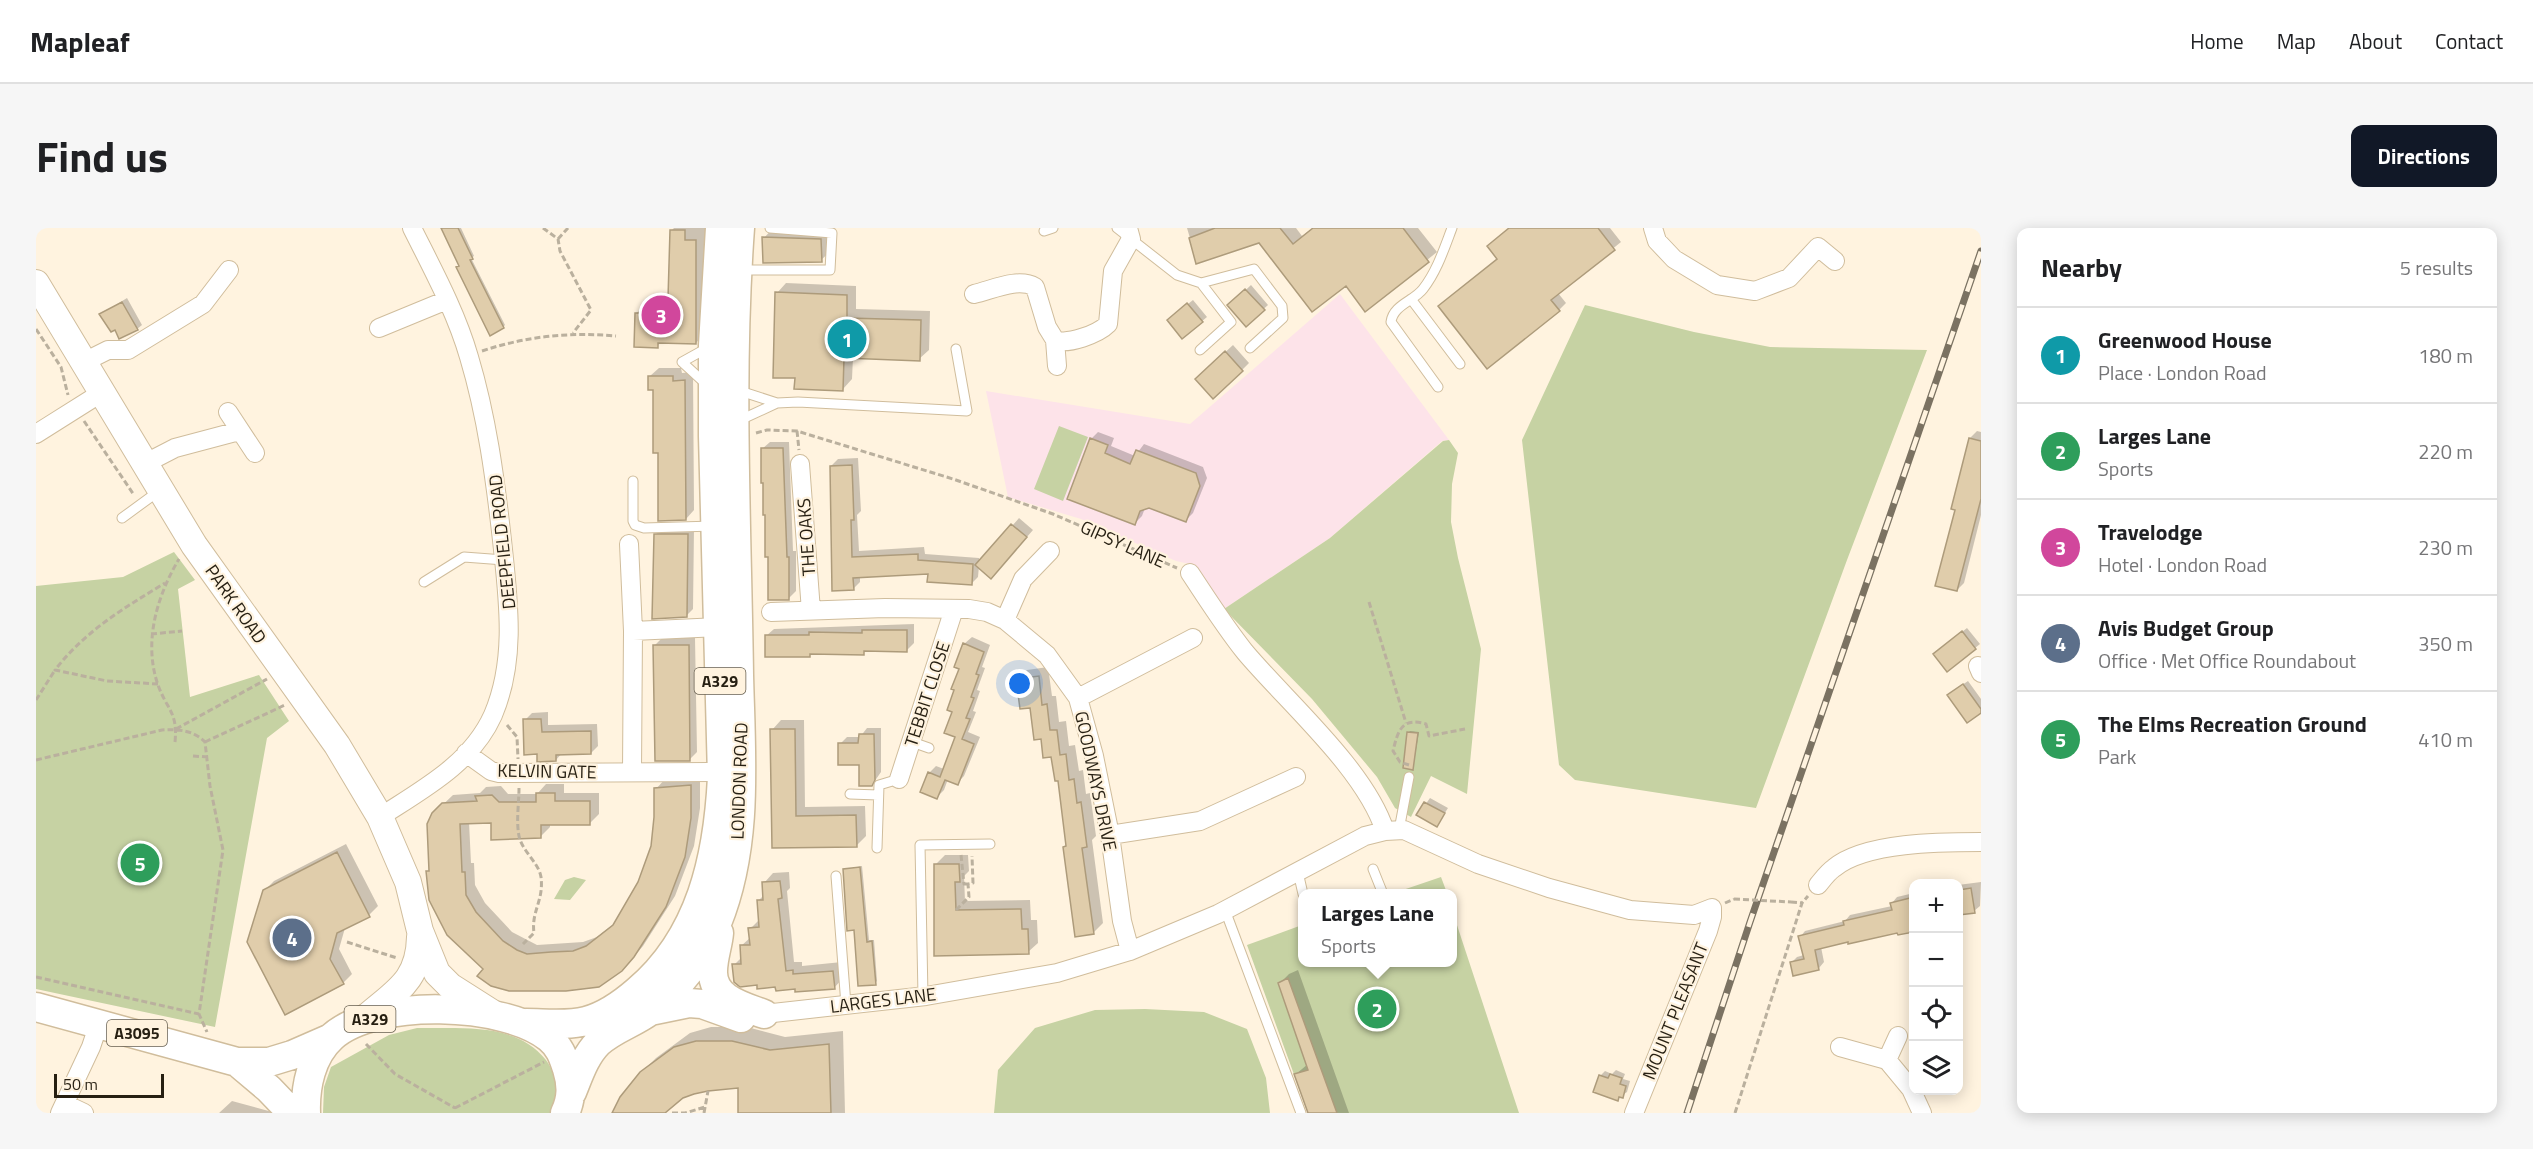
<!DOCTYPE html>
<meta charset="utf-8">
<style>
body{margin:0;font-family:"Titillium Web",sans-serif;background:#f6f6f6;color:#202124}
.controls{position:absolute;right:18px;bottom:18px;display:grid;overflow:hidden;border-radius:12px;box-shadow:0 3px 15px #0003}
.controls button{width:54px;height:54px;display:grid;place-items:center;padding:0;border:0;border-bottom:2px solid #e0e0e0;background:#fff;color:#202124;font:30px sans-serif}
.scale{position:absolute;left:18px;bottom:15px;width:110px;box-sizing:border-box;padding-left:6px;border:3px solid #261f12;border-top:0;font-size:16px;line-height:21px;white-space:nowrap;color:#261f12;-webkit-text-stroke:4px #fff3df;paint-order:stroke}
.you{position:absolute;left:984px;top:456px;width:21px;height:21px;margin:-15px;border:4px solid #fff;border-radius:50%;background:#1a73e8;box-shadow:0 0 0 9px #1a73e833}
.badge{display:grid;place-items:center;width:39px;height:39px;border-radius:50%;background:#111827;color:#fff;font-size:20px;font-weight:700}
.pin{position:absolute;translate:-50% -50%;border:3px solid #fff;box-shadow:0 2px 6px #0006}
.popup{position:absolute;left:1262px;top:661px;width:159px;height:78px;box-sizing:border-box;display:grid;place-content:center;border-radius:12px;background:#fff;filter:drop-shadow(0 2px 4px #0005);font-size:20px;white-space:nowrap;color:#757577}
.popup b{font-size:22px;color:#202124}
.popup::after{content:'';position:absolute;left:50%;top:100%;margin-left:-12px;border:12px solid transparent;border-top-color:#fff}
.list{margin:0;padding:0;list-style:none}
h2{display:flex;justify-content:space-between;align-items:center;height:78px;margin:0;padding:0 24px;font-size:26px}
h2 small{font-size:20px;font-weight:400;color:#757577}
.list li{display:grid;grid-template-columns:39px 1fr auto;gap:18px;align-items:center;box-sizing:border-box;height:96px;padding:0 24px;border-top:2px solid #e0e0e0}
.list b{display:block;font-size:22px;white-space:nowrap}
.list p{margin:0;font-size:20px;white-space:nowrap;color:#757577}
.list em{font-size:20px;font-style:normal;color:#757577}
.icon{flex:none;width:33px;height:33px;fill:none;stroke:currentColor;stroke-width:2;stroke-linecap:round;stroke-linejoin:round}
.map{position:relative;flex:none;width:1945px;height:885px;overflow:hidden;border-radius:12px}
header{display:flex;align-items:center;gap:36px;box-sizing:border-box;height:84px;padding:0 30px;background:#fff;border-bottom:2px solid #e0e0e0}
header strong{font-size:28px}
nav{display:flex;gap:33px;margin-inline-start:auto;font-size:21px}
.intro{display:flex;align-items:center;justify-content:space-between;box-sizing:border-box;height:144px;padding:0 36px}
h1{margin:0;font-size:42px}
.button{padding:15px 27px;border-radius:12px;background:#111827;color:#fff;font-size:21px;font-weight:700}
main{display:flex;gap:36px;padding:0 36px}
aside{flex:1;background:#fff;border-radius:12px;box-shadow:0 3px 15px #0003}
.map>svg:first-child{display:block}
.education{fill:#fde3e9}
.green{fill:#c6d2a3}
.shadow{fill:#0003}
.building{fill:#e0cdab;stroke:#ad9b7b;stroke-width:1.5}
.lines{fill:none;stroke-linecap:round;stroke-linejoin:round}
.lane-casing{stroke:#d0bd9c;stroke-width:11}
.street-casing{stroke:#d0bd9c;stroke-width:20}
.secondary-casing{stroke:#d0bd9c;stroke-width:28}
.primary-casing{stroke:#d0bd9c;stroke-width:31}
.path{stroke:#bab09e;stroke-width:3;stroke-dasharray:6 3;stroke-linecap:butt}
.lane{stroke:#fff;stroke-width:9}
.street{stroke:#fff;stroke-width:18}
.secondary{stroke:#fff;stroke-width:26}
.primary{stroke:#fff;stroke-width:28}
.rail-casing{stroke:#7b7262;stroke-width:7}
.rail{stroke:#fff3df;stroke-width:4.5;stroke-dasharray:14;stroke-linecap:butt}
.path-bridge{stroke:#bab09e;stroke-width:3;stroke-dasharray:6 3;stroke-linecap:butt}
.labels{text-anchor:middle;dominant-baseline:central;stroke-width:4.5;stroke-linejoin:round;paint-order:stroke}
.shield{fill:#fff3df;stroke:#675f50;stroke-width:1.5}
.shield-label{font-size:16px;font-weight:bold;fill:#261f12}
.street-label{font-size:18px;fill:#261f12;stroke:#fff3df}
</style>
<header>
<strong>Mapleaf</strong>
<nav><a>Home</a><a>Map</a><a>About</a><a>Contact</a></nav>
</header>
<div class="intro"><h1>Find us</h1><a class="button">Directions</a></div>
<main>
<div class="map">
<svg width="1945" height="885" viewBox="0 0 1945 885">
<rect width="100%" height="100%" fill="#fff3df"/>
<!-- education -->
<path class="education" d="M1304,66L1413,212L1406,213L1294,310L1188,381L1158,337L1140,333L1045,291L972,269L950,163L1154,196Z"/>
<!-- green -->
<path class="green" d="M1549,77L1658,104L1734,119L1891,122L1811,332L1720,580L1539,552L1523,537L1486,212Z
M1023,198L1052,209L1027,273L998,261Z
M1413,212L1422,225L1416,256L1415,294L1422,330L1445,421L1431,566L1395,548L1375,589L1359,580L1341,549L1276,471L1188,381L1294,310L1407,213Z
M138,324L159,352L142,361L154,469L223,447L253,493L231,510L179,799L0,761V358L87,349Z
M538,649L550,652L534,672L518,671L529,652Z
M1405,649L1411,665H1358Z
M1416,682L1483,885H1272L1211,717L1266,697V734H1416Z
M1109,781L1168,784L1211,801L1230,850L1234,885H958L962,842L999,800L1059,782Z
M381,800C426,801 480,794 510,832C521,847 523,868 516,885H287L288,859L295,839L353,807Z"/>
<!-- shadow -->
<path class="shadow" d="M405,0H425L438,28L435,30L469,97L467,99Z
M638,0H670L669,105L660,115L625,114L621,118L600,86L610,76H631V70L634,67L635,3Z
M737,0L794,2L795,23L785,32L728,10Z
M1151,0H1260L1266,8L1277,0H1382L1401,24L1329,82L1310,56L1224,13L1161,34Z
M1473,0H1574L1585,14L1522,65L1530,75L1523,82L1463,31L1453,18Z
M750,55L820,58V81L894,83L893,122L883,131L817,129L816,151L807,161L760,149L741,65Z
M1215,57L1232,77L1210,97L1193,78Z
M91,70L106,97L101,101L79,100L65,86Z
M1157,72L1171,89L1147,109L1137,88Z
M1197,117L1213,135L1206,142L1168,144Z
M623,140H645L646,145L657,144L658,282L650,291L614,148Z
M1941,203L1945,204V287L1928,355L1921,362V281L1934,210Z
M1062,204L1078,210L1075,218L1099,228L1108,216L1167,239L1171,250L1157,285L1150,292L1113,279L1109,280L1106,288L1099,295L1055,211Z
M734,214H753L757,323H760V363L752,371L734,328L726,221Z
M822,230L825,283L821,287L823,323L888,319L889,326L943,330V335L983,290L997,302L962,342L943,338L942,349L935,356L893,345L824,348V354L817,361L795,238L802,231Z
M658,300L657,381L650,388L619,307L626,301Z
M878,396V415L871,422H830L827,425H776L773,427L730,408L738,401Z
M1931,400L1944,416L1939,420L1903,422Z
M936,409L954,417L946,439L949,440L941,462L944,463L937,483L940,484L932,504L944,509L928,548L921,555L912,551L908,562L901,569L893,545L900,538L908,541L921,509L918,483L928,416Z
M626,410H659L661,524L654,531L619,417Z
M1012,439L1016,468H1020L1023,494L1030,493L1033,518L1039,517L1043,543L1047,542L1050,566L1054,565L1060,608L1056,612L1067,695L1057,705L1028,619L1032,616L1023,551L1017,527L1006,510L996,478L982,451L991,442Z
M1932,453L1945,471V483L1917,463Z
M512,484V497L561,496L562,518L555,525H526L520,532L502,525L489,492L496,485Z
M745,492H768L769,579L829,578L830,608L820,618H737L736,502Z
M831,500H845V544L836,557L824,536L804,516L811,509H824Z
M1374,503L1383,504L1377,540L1372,505Z
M664,548V580L658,618L639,668L607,718L596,731L449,741L392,644L394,641L397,586L417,567L444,565L450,559L465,558L472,566H501L510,556H528V565H563V586L554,595H514V599L504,609L456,593L433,594L435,635H438L439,657L449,675L476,704L501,717L547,714L561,709L580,694L604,654L616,618L620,589V561L629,551Z
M1394,570L1412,580L1401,597L1382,587Z
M310,616L342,678L333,687L309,700L303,721L316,746L307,755L228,663L238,653Z
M909,627H932L933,643L928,648L929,673L994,672L995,692H1001L1002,715L992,724L899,726V637Z
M826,638L833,712H838L841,753L839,755L819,700L808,642Z
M753,644L754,660L751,663L758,734H766V738L806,734L807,750L798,760L722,756L698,737L706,729L705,718L715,709L714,701L724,691L722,673L729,666L728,655L737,645Z
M1945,654L1944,678L1938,683L1922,686V657Z
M1878,665V702L1862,703L1785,719L1788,734L1783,740L1755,735L1761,729L1768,727L1764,709L1769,703L1809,693L1814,687L1856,678V675L1861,669Z
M1262,742L1313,885H1274L1260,846L1272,836L1243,756L1253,746Z
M675,799H711L749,809L807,803L809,885H704L703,859L671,861L646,869L627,885H577L605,845L620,830L654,805Z
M1580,842L1589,846L1587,851L1594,853L1591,864L1581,871L1564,848L1569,843L1576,846Z
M196,873L240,885H183Z"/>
<!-- building -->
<path class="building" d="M405,0H422L437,31L434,32L468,100L454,108L420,39L423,38Z
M1179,0H1244L1257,16L1277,0H1367L1393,34L1329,84L1310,58L1276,84L1223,15L1160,36L1153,10Z
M1473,0H1562L1579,22L1515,72L1524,83L1451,141L1402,78L1461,31L1451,18Z
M634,2H649V12H660V116L622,115V120L598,119L599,85H629V70H632Z
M726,9L785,11L786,34L727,35Z
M1209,61L1229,82L1210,99L1191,77Z
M739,64L811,67V90L885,92L884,133L808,130L807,163L758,161L759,150H737Z
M86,74L102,102L83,111L79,102L75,104L63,86Z
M1151,75L1167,94L1146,111L1131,92Z
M1189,123L1207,143L1177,171L1159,151Z
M612,148H637V153L649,152L650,292L622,293V225H617V162H612Z
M1054,210L1072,217L1069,225L1094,236L1100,222L1160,245L1164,258L1150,294L1113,280L1104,283L1099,297L1031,271Z
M1933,210L1945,213V271L1921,363L1899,358L1919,282L1915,281Z
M725,220H747L751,329H753V372H732V329H729V287H727V255H725Z
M816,237L818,292H815L816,329L882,326V332L937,336L936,357L891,354L892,346L817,350L818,362L796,363L794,238Z
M975,296L991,309L955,351L939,337Z
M618,306H652L651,389L616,391Z
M826,402H871V424L828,423V427L774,426V429H729V407H773V404L826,405Z
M1926,403L1940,421L1911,444L1897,426Z
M927,415L948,424L940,446L943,447L935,469L938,470L930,490L934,491L926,511L938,516L922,557L909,552L901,571L884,564L892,544L904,549L919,509L908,505L916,484L911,482L918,462L915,461L923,441L918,439Z
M617,417H653L654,533H619Z
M1003,448L1006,477L1011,476L1014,502H1021L1024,527L1030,526L1033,552L1038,551L1041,575L1045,574L1051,619L1046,620L1058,706L1039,709L1027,619L1030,618L1022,553H1019L1015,529L1007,530L1005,511L998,512L994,480L984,481L980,451Z
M1927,456L1945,481V485L1931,495L1911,467Z
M487,491H505L506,504L555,503V526L520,527V533L501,534V526L488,527Z
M734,501H759L760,588L820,587L821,619L736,620Z
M1371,504L1382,505L1377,542L1367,540Z
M823,506H838L839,552L836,558H823V537H802V515H822Z
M655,557V590L649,629L630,679L598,729L586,743L563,759L530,763H473L455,758L441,748L447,741L411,707L393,672L390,643H393L391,596L396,585L406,575L441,573L439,568L456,567L463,574H500V565H519V573H554V597H505V610L455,612V595L424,596L426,644H429L430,667L440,684L467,713L481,722L491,726L515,724L537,723L550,718L577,697L602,654L615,618L618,589V560Z
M1388,574L1409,585L1401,599L1380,587Z
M301,624L334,689L301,705L294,731L308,756L249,787L211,714L227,662Z
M898,636H923L924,654H919L920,682L985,681L986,701H992L993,726L898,728Z
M824,639L831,714L836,713L840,757L822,758L818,702L811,703L807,641Z
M744,653L746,670L742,671L750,743L757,742V746L797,743L799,761L759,764V761L740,763L739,759L721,761V757L704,759L698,754L696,736H705L704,717H714L712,700L723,699L721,672H727L726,654Z
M1935,660L1939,685L1923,687V662Z
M1878,669V704L1862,707L1861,705L1812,716V714L1779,722L1783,742L1757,748L1754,734L1768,731L1762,708L1808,697L1807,693L1856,682L1854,675Z
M1252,750L1301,885H1272L1258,846L1272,842L1242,755Z
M660,813H696L734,822L793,816L795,885H702V860L672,863L658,866L647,870L629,885H576L584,869L604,844L638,819Z
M1574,846L1586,850L1584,856L1590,858L1587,870L1583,869L1582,873L1557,864L1563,847L1572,850Z"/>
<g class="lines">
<defs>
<path id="lane" d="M1081,0L1141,47L1165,55L1195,94L1164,122
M1008,3L1017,0
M703,42H794L796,5L734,0
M1165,55L1218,41L1246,78L1247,90L1214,120
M1375,71L1424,136
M671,157L646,134L673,119
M1402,159L1355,94C1357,77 1378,73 1387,61C1401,43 1408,21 1416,0
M704,163L741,175
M702,193L741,175L762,174L931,183L920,121
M597,253V293L599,297L608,300L678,298
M86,290L123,263
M388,354L428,329L468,332
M876,514L893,520
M814,566L842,567
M1363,602L1373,549
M841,620L843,557L863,551
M1337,641L1347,666
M1262,644L1267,666
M800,648L810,777
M1189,682L1265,885
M887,768L884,617L954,616"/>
<path id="street" d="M1617,0L1621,13L1638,31L1681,57L1719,63L1753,50L1782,19L1799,33
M938,66C956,62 982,49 999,59L1011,99L1019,112L1021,138
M343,100L411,72
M1019,112C1032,117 1062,106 1072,96L1077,43L1095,11L1092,0
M48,134L72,122H92L167,76L193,42
M192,184L219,225
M0,206L65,165
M108,236L139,220L203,203
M764,236L775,383
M593,316L597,403L596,544
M1154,345C1172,372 1189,399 1209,424C1251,474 1329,541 1349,603
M735,384L849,380L933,381L951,384L969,392L1011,427L1042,470L1058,528L1074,607L1086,693L1094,723
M969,392L987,351L1014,323
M597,403L683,399
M1942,438L1945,445
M1042,470L1157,410
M430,525L455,543L463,545L676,544
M863,551L918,381
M344,589C387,561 435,536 457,487C481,431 472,370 466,312C459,250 451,189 433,129C420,84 397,42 376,0
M1074,607L1164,593L1260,549
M1782,657C1787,651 1792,644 1798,640C1829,614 1906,614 1945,614
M728,786L890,768L1021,745L1094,723L1182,686L1329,608L1349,603L1368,602L1442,636L1513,660L1594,682L1658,687L1676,680V689L1672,703L1598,885
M1804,819L1851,832L1875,861L1886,885
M1851,832L1862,808
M29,876L48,885
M24,885L55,819L63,795"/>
<path id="secondary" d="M0,55L158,317L301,517L344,589L372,654L384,703L401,745L414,758L458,786
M327,792C358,764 383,755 384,709"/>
<path id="primary" d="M683,705C682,717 677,730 677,743C676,771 707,778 728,786
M0,779L201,834L233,861L256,885
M614,783L653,775L666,776L705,790
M490,795C509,795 531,798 550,793C569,788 586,776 601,763C665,709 682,629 686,549L677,208V117L684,0
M201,834H233L256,827L295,810
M536,864C543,847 549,828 562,815C577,801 598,795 614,783C642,761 668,728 681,695C713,616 705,530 703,447C701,298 693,149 704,0
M270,885C269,859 275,828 296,809C339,770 469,774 513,810C524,819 527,829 531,841C536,857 536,870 529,885"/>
</defs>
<!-- lane casing -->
<use href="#lane" class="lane-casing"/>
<!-- street casing -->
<use href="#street" class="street-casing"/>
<!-- secondary casing -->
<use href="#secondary" class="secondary-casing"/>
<!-- primary casing -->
<use href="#primary" class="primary-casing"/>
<!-- path -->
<path class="path" d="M507,0L522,11L524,23L555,82L537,105
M522,11L532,0
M0,101L25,139L32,167
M446,123C491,108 533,104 580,108
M48,193L98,267
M761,203L763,222
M720,205L731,202L761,203L917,251L1017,286L1141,340
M1333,374L1370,495
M115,406L146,403
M122,456L71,453L19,442C49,403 88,380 129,355
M0,472L19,442
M471,497L481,509L482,531
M140,501L231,451
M139,514C142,484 131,482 122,457C107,414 121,368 143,331
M169,514L249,477
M157,528L172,529
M0,532L126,502C142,501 157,502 169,514L174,558L187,622L163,786L171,804
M1373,537L1364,534L1357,523C1362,502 1366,489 1390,496L1393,508L1429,501
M483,560C483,575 480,593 483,608C486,623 503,635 505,649C508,673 495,683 498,705L487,716
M925,627L928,656H932
M1755,674L1766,675
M1689,675L1698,671
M920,682L933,669L932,656L937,655L936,628
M311,714L361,730
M0,749L163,786
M330,816L359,846L419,880
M419,880L508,834
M636,885H649L669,879
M668,885L672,863
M1699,885L1766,675L1772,668"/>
<!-- lane -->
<use href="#lane" class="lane"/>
<!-- street -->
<use href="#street" class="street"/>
<!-- secondary -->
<use href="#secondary" class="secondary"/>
<!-- primary -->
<use href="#primary" class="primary"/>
<defs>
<path id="rail" d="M1651,885L1714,694L1945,23"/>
</defs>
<!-- rail casing -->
<use href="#rail" class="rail-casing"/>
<!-- rail -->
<use href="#rail" class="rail"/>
<!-- path-bridge -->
<path class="path-bridge" d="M1698,671L1755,674"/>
</g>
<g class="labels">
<!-- shield labels -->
<g class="shield">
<rect x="658.5" y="440" width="51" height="26" rx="4.5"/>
<rect x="308.5" y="778" width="51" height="26" rx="4.5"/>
<rect x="71" y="792" width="60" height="26" rx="4.5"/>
</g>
<g class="shield-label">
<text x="684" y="453">A329</text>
<text x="334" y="791">A329</text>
<text x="101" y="805">A3095</text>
</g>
<!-- street labels -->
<g class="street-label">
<text transform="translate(770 309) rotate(-94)">THE OAKS</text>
<text transform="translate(466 314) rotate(-96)">DEEPFIELD ROAD</text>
<text transform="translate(1087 316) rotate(24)">GIPSY LANE</text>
<text transform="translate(200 376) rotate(55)">PARK ROAD</text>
<text transform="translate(891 466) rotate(-72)">TEBBIT CLOSE</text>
<text transform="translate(511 543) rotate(1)">KELVIN GATE</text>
<text transform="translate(703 553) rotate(-88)">LONDON ROAD</text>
<text transform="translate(1060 553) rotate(78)">GOODWAYS DRIVE</text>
<text transform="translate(847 772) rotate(-7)">LARGES LANE</text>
<text transform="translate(1639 783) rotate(-68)">MOUNT PLEASANT</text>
</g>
</g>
</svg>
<div class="controls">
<button>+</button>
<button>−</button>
<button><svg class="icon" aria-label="locate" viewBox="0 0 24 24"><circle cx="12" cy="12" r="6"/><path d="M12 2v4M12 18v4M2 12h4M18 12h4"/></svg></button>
<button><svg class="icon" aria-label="layers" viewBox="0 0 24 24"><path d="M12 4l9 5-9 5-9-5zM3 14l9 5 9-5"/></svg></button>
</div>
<div class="scale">50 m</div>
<div class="you"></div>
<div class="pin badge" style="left:811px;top:111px;background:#0f9aa8">1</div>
<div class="pin badge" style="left:1341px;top:781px;background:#2e9e5b">2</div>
<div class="popup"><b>Larges Lane</b>Sports</div>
<div class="pin badge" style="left:625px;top:87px;background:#d1479c">3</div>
<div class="pin badge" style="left:256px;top:710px;background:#5c6f8a">4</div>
<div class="pin badge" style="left:104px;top:635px;background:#2e9e5b">5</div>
</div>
<aside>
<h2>Nearby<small>5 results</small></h2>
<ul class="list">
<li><span class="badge" style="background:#0f9aa8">1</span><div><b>Greenwood House</b><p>Place · London Road</p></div><em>180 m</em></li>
<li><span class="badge" style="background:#2e9e5b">2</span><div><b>Larges Lane</b><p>Sports</p></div><em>220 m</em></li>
<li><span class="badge" style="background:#d1479c">3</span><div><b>Travelodge</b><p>Hotel · London Road</p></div><em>230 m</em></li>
<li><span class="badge" style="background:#5c6f8a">4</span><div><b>Avis Budget Group</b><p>Office · Met Office Roundabout</p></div><em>350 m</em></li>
<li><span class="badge" style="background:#2e9e5b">5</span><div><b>The Elms Recreation Ground</b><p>Park</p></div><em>410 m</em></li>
</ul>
</aside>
</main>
